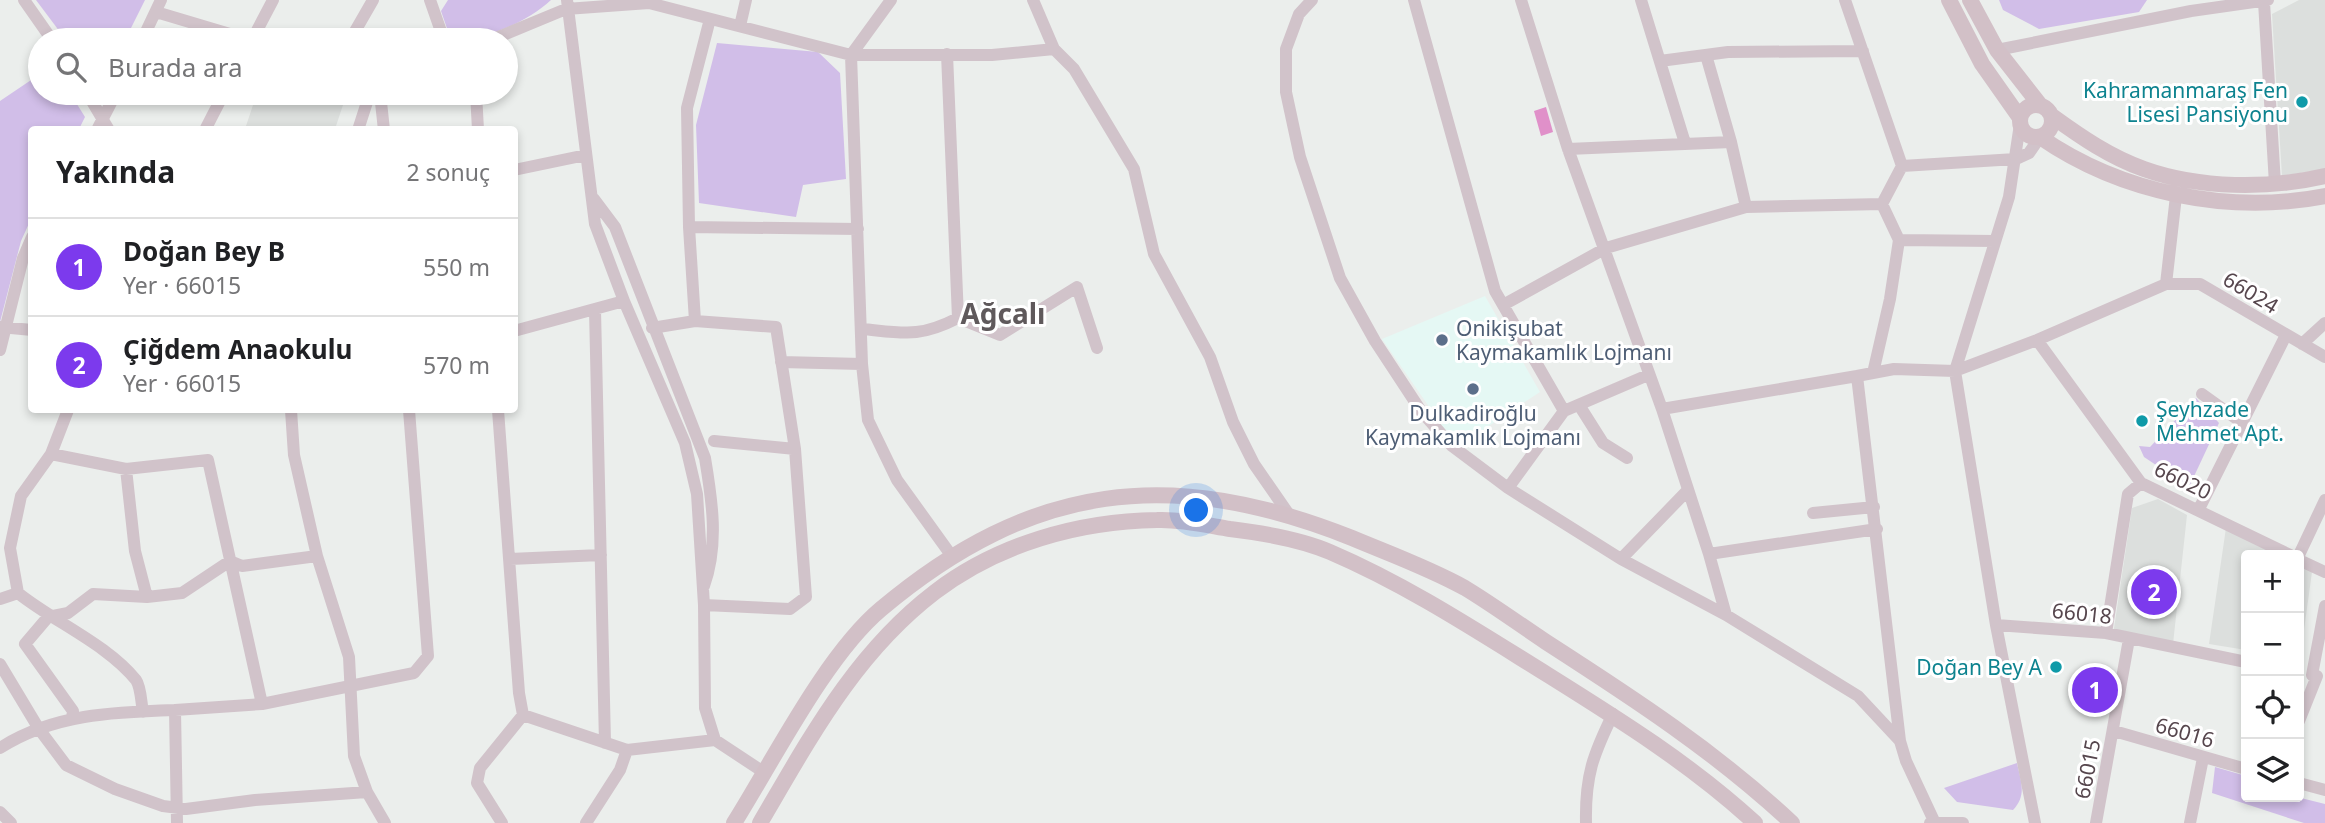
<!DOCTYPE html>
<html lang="tr">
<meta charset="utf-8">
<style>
body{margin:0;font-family:"Noto Sans",sans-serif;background:#f6f6f6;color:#202124}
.controls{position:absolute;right:21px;bottom:21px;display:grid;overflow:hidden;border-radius:7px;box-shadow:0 4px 10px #0003}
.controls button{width:63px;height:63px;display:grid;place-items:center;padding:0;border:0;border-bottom:2px solid #e0e0e0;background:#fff;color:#202124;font:35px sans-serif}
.you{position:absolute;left:1197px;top:511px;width:24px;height:24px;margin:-18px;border:5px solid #fff;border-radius:50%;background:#1a73e8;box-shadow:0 0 0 10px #1a73e833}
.badge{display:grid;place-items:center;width:46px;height:46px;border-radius:50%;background:#7c3aed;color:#fff;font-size:23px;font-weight:700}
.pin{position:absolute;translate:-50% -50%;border:4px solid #fff;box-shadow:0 2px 7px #0006}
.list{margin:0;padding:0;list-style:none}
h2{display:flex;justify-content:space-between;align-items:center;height:91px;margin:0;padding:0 28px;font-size:30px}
h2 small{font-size:23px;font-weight:400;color:#757577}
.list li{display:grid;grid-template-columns:46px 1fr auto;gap:21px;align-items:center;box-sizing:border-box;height:98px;padding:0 28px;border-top:2px solid #e0e0e0}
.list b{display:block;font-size:26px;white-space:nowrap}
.list p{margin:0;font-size:23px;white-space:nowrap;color:#757577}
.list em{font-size:23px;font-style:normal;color:#757577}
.icon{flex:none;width:38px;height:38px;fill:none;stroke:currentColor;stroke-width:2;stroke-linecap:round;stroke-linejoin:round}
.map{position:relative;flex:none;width:2325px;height:823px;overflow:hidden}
.search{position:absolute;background:#fff;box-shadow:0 4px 10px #0003;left:28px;top:28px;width:490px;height:77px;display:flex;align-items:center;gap:18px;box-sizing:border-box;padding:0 24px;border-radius:38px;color:#757577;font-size:26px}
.panel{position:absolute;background:#fff;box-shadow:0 4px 10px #0003;left:28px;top:126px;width:490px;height:287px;border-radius:7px}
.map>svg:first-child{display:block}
.commercial{fill:#e5f8f4}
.education{fill:#dcdfdd}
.green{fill:#d1bee8}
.water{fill:#e090c9}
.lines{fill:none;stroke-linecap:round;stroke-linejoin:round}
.street{stroke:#d1c3ca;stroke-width:12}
.secondary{stroke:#d2c0c7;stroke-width:16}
.culture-dot{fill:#0f9aa8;stroke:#fff;stroke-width:2.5}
.service-dot{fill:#5c6f8a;stroke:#fff;stroke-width:2.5}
.labels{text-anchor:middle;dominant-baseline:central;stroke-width:6;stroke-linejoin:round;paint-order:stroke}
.culture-label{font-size:21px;fill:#0d838f;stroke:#fff;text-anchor:end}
.street-label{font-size:21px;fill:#56464d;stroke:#fff}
.service-label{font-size:21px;fill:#4e5e75;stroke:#fff;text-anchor:start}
.district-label{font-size:28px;font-weight:bold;fill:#5f595b;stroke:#fff}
</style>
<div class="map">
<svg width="2325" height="823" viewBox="0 0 2325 823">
<rect width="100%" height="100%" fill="#ebeeec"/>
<!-- commercial -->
<path class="commercial" d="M1485,296L1540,392L1457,447L1382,339Z"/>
<!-- education -->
<path class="education" d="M2299,0H2325V169L2282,176L2272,14Z
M257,93H347L335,129H245Z
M2158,499L2187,515L2173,644L2113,635L2132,508Z
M2226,528L2279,555H2246V650L2209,644Z
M2299,565L2312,572L2300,659H2299Z"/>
<!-- green -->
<path class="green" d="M36,0H145L125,40H66Z
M448,0H551C526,23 485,40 451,40L441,11Z
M1999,0H2147L2139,12L2039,29L2003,10Z
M717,43L818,52L840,73L846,179L803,185L796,217L699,203L696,125Z
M40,74V93H70L85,117L79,129L32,130L31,219L21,241L0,322V101Z
M2196,398L2219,423L2189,487L2144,457L2139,446L2150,447Z
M2017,763C2021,782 2027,795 2013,810L1957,802L1944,788Z
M2215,767L2246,776V797H2297L2325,804V823H2304L2212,793Z"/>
<!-- water -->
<path class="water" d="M1546,107L1553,132L1541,136L1534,111Z"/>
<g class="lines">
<!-- street -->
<path class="street" d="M24,0L52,40
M430,0L444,40
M567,0L595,224L624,301L685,443L697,494L704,605L705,708L715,740L765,773
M891,0L851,55L862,364L868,420L897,480L951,555
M1033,0L1054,49L1074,69L1134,169L1154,254L1210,357L1233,422L1254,464L1290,516
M1312,0L1299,14L1286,49V92L1300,157L1340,278L1375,341L1421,411L1452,446L1508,488L1621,559L1726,615L1858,696L1900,741
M1414,0L1495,291L1564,411L1648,375
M1521,0L1568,149L1662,409L1857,376L1900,741L1906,761L1935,823
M1641,0L1685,143
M1845,0L1902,166
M2264,2L2275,184
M156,12L250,40
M740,26L746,0
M142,40L161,0
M252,40L273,0
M350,40L373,0
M491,40L566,9L649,3L851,55H992L1054,49
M1997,50L2191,11L2268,0
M947,54L958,318
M1706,55L1731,142
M1660,61L1728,52L1863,51
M87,93L109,130
M380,93L384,130
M476,93L478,130
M2020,124L2009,197L1955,371L1996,625L2035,823
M97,130L116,93
M205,130L224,93
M358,130L368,99L375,93
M1568,149L1731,142L1746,207L1882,204L1902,166L2016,159L2029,153L2040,137
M514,170L586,155
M594,199L615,227L705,458C712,500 719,544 704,586
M1882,204L1899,240L1995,241
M689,227L858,229
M2166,284L2176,196
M1503,305L1606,248L1746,207
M595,310L605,743
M695,321L689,227L687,108L710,19
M0,327L32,330
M652,328L695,321L776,327L795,449L806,597L790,609L704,605
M862,329C904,333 919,338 958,318L1000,335L1077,287L1097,348
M514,331L624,301
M2037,340L2141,483L2290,555
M2302,344L2325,323
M0,350L23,258L32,237
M781,362L862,364
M1873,373L1890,299L1899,240
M1857,376L1894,369L1955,371L2037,340L2166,284H2200L2325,357
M2202,394L2241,422
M1579,405L1603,443L1627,458
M1662,409L1709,554L1877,529
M68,410L51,454L21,496L10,548L18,593C54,622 107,644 136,680C141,687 141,702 143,712
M291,410L294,455L317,556L349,657L354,756L367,792L385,823
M498,410L519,693L523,715L480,768L477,783L502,823
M714,441L795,449
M51,454L126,469L208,460L262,704
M126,469L135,551L147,597
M1508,488L1564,411
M2199,509L2286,335
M1813,513L1874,507
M1709,554L1726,615
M2299,555L2325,500
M510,559L601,555
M1621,559L1687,491
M2299,560L2325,572
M0,599L18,593
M1996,625L2106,633L2246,662
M2106,633L2128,494L2141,483
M0,664L39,729L66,765L115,789L163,806L186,809L255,800L367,792
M2312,675L2325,606
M175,710L262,704L414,673L428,656L409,410
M523,715L627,750L715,740
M72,718L73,711L25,644L48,617L68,613L93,594L147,597L182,593L230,561L242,566L317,556
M2299,721L2317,676
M2114,731L2246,769
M0,748C53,714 113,712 175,710L177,823
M2299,783L2325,790
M0,812L11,823
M586,823L620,770L627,750
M1586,823C1585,776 1593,755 1613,714
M1930,823H1963
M2096,823L2129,639
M2190,823L2203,758"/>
<!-- secondary -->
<path class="secondary" d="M1949,0L1982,64L2020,118
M1970,0L1997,50L2040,105
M2020 121a16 16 0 1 1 32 0a16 16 0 1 1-32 0Z
M2052,116C2081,137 2110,157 2144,169C2200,189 2269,189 2325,176
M2040,137C2121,193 2229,215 2325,196
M734,823C773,761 826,655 881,609C1032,482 1171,466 1352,538C1390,554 1429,568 1465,588C1493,605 1519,624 1546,642C1633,698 1716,752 1792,823
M760,823C810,738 855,653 935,592C998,544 1079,521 1157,520C1181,519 1206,525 1230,529C1263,533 1300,539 1330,552C1407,585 1477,631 1548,675C1620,720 1692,765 1755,823"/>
</g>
<!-- markers -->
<g class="culture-dot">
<circle cx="2302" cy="102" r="7"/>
<circle cx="2142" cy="421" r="7"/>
<circle cx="2056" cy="667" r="7"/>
</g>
<g class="service-dot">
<circle cx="1442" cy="340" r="7"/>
<circle cx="1473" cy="389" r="7"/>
</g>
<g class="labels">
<!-- culture labels -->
<g class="culture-label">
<text x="2288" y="90">Kahramanmaraş Fen<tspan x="2288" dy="24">Lisesi Pansiyonu</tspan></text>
<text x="2156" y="409" text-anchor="start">Şeyhzade<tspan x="2156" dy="24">Mehmet Apt.</tspan></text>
<text x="2042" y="667">Doğan Bey A</text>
</g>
<!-- street labels -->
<g class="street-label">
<text transform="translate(2251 292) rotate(31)">66024</text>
<text transform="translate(2183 480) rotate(26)">66020</text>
<text transform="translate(2082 613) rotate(6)">66018</text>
<text transform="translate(2185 732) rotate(16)">66016</text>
<text transform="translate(2087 769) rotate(-79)">66015</text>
</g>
<!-- service labels -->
<g class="service-label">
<text x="1456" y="328">Onikişubat<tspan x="1456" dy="24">Kaymakamlık Lojmanı</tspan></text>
<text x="1473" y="413" text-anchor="middle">Dulkadiroğlu<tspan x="1473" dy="24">Kaymakamlık Lojmanı</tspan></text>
</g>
<!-- district labels -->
<g class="district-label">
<text x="1003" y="313">Ağcalı</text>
</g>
</g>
</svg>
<div class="controls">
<button>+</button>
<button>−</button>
<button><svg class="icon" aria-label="locate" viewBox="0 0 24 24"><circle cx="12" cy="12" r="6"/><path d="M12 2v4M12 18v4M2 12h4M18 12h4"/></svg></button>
<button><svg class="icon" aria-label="layers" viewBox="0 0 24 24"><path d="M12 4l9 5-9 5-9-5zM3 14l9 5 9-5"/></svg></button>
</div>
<div class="you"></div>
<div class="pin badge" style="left:2095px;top:690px">1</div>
<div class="pin badge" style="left:2154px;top:592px">2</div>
<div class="search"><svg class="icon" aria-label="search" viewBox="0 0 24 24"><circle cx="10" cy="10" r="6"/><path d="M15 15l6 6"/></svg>Burada ara</div>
<section class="panel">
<h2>Yakında<small>2 sonuç</small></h2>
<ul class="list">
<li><span class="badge">1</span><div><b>Doğan Bey B</b><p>Yer · 66015</p></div><em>550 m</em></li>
<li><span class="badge">2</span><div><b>Çiğdem Anaokulu</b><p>Yer · 66015</p></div><em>570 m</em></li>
</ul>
</section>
</div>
